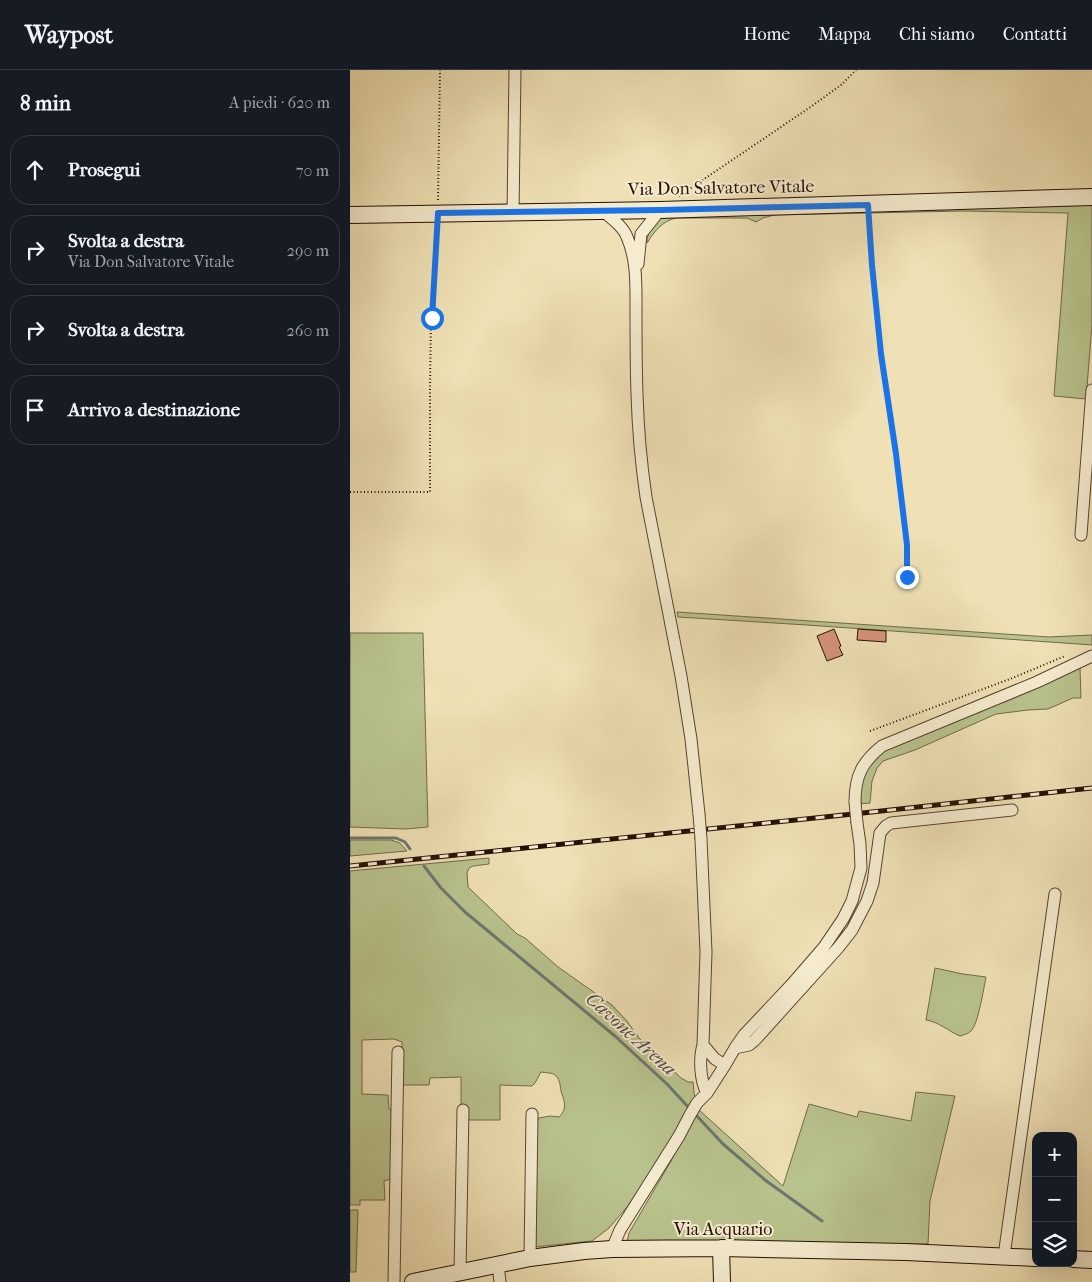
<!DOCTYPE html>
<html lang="it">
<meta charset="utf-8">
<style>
body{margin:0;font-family:"IM FELL French Canon",serif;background:#242831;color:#f1f3f6}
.controls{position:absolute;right:15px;bottom:15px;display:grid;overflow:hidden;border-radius:10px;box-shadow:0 5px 20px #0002}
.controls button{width:45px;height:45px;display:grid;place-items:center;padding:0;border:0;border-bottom:1px solid #363941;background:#171b24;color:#f1f3f6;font:25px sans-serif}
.stop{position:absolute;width:15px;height:15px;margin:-11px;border:4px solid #1a73e8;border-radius:50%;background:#fff}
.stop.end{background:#1a73e8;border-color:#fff;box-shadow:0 1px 5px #0008}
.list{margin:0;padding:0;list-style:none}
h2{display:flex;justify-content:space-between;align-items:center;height:65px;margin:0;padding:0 20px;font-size:21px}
h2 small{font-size:16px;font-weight:400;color:#9ea1a6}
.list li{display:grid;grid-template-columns:32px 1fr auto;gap:15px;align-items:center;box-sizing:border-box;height:70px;margin:0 10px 10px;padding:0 10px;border:1px solid #363941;border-radius:20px}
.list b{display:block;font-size:19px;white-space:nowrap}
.list p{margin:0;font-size:16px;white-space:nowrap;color:#9ea1a6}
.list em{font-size:16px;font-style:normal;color:#9ea1a6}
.icon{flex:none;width:28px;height:28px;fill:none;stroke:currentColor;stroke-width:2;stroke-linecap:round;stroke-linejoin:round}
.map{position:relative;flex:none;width:742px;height:1212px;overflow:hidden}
header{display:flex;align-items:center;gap:30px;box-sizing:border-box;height:70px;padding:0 25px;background:#171b24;border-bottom:1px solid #363941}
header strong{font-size:24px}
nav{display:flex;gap:28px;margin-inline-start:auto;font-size:18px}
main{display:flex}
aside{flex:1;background:#171b24}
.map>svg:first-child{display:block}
.green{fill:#b9c38d;stroke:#70694a}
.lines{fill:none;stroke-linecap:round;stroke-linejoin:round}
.stream{stroke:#6c776f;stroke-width:3}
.building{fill:#d69378;stroke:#260f07}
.street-casing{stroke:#584432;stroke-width:13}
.secondary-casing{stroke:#260f07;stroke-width:18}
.path{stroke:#260f07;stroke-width:2;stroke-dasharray:1 2.5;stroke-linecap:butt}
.street{stroke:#f5eccf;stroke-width:11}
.secondary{stroke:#f5eccf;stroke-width:16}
.rail-casing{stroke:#260f07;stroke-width:5}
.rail{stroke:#f5eccf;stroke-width:3;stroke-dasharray:9;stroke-linecap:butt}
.street-bridge-casing{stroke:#584432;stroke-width:13;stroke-linecap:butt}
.street-bridge{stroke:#f5eccf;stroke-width:11}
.route{stroke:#1a73e8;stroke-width:6}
.labels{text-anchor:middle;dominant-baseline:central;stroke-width:4;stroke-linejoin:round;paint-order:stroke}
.street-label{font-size:18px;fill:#260f07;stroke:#f5eccf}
.water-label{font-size:19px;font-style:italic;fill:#4f4c44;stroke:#f5eccf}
</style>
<header>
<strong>Waypost</strong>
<nav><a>Home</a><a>Mappa</a><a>Chi siamo</a><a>Contatti</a></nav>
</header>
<main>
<aside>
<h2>8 min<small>A piedi · 620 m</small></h2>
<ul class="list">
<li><svg class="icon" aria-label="ahead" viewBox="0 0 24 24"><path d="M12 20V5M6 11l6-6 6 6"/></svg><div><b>Prosegui</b></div><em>70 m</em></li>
<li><svg class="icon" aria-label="right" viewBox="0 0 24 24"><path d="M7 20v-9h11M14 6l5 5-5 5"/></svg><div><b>Svolta a destra</b><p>Via Don Salvatore Vitale</p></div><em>290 m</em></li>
<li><svg class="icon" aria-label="right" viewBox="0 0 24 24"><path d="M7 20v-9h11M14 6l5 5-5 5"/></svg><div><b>Svolta a destra</b></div><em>260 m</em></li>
<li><svg class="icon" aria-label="arrive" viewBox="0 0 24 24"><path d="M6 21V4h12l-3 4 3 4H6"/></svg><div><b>Arrivo a destinazione</b></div></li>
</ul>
</aside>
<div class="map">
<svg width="742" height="1212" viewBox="0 0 742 1212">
<rect width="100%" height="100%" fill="#efe1b5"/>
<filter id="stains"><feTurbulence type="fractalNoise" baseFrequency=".004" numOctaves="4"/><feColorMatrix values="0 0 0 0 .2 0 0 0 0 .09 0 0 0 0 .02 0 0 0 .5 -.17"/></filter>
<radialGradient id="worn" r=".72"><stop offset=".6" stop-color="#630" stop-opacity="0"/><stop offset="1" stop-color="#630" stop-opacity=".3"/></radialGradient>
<!-- green -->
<path class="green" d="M742,133V255L736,329L704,326L718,143L612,141L424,145L413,148L406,152L397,148H326C312,151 304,162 297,173C296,161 307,151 316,145Z
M327,542L699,567L742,565V575L457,555L328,547Z
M0,563H73L78,757L56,759L0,757Z
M730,598L731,628H723L698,639L678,640L646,644L565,680L533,691L527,698L522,711L520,733L507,734L513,703L535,679Z
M0,770H41L50,773L57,781L0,786Z
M139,788V794L123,796L119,798L117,803L118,817L167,864L175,868L208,897L262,935L276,950L290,969L331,1008L338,1012H343L345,1031L297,1108L277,1137L259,1158L242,1171L184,1177L187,1052L189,1048L200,1046L209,1047C218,1038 214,1031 211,1021C210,1015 210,1010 206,1006C203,1002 195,1003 191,1002L185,1013L182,1016L150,1015V1050H111V1007L80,1008L79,1015H52V972L44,969L12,970V1024L38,1025L39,1039L42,1041L41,1109L34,1111L35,1130H10V1135H0V801Z
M585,898L613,904L636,907C634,917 628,955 621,961C618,964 613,965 610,966C598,961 589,952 576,950Z
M566,1022L605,1026L580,1131L578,1174L277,1172L279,1163L321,1091L348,1039L433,1116L459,1034L507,1047L509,1041L561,1051Z
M0,1140H8L6,1202H0Z"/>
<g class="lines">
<!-- stream -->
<path class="stream" d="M0,768H46L55,772L60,779
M74,796L91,818L115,842L265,966L317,1014L340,1039
M345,1044L373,1074L415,1110L472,1151"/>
</g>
<!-- building -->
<path class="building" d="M484,559L491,576L489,577L493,585L477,591L467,566Z
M508,559L536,561V572L507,570Z"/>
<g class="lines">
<defs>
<path id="street" d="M251,140C261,148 273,156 277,167C287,189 286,216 286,239C286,267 286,296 287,324C288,358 291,393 296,427L331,606L341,669L349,744
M163,142L165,0
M288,194L291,164L310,140
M731,465L742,320
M505,732C505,706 512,692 532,676L687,612L742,586
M351,769L356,882L353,975C349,988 350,1011 357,1023
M353,975L365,989L375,995
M385,978L399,975L405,970L488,878L502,860L517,831L523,813L530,763L536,756L541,753L662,740
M262,1179L270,1160L329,1066L340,1045L347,1033L357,1023L375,995L385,978L394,965L442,914L474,877L493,849L502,831L511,798L510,774L507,753
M654,1186L705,824
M180,1188L182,1044
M148,1194L150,1212
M110,1202L113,1040
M44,1212L48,982"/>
<path id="secondary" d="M0,145L310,140L742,127
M371,1178L372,1212
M723,1189L742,1190
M63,1212L180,1188L234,1181L262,1179L371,1178L556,1182L686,1188"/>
</defs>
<!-- street casing -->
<use href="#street" class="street-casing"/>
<!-- secondary casing -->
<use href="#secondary" class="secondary-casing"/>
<!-- path -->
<path class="path" d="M329,126L462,36L491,15L506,0
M88,130L90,0
M519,147L522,195L531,284L535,317L546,384L557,475L558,497L557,507
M0,422H80V320L81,248L87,157
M520,661L660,609L715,586"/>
<!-- street -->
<use href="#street" class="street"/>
<!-- secondary -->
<use href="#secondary" class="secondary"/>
<defs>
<path id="rail" d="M0,796L513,743L742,718"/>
</defs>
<!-- rail casing -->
<use href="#rail" class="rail-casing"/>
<!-- rail -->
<use href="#rail" class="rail"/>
<defs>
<path id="street-bridge" d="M505,732L507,753
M349,744L351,769"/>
</defs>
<!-- street-bridge casing -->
<use href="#street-bridge" class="street-bridge-casing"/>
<!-- street-bridge -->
<use href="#street-bridge" class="street-bridge"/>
</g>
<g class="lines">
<!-- route -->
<path class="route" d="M82,248L88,143L310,140L518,135L522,195L531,284L546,384L557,475V507"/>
</g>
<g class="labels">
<!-- street labels -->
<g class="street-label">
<text transform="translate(371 118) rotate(-1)">Via Don Salvatore Vitale</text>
<text x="373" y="1159">Via Acquario</text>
</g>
<!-- water labels -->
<g class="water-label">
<text transform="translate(281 964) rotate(42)">Cavone Arena</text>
</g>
</g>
<rect width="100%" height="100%" filter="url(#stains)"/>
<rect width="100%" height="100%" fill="url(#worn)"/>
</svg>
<div class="controls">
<button>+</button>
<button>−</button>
<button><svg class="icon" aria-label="layers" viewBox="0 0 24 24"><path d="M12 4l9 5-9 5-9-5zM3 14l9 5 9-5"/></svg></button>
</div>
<div class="stop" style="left:82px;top:248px"></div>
<div class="stop end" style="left:557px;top:507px"></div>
</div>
</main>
